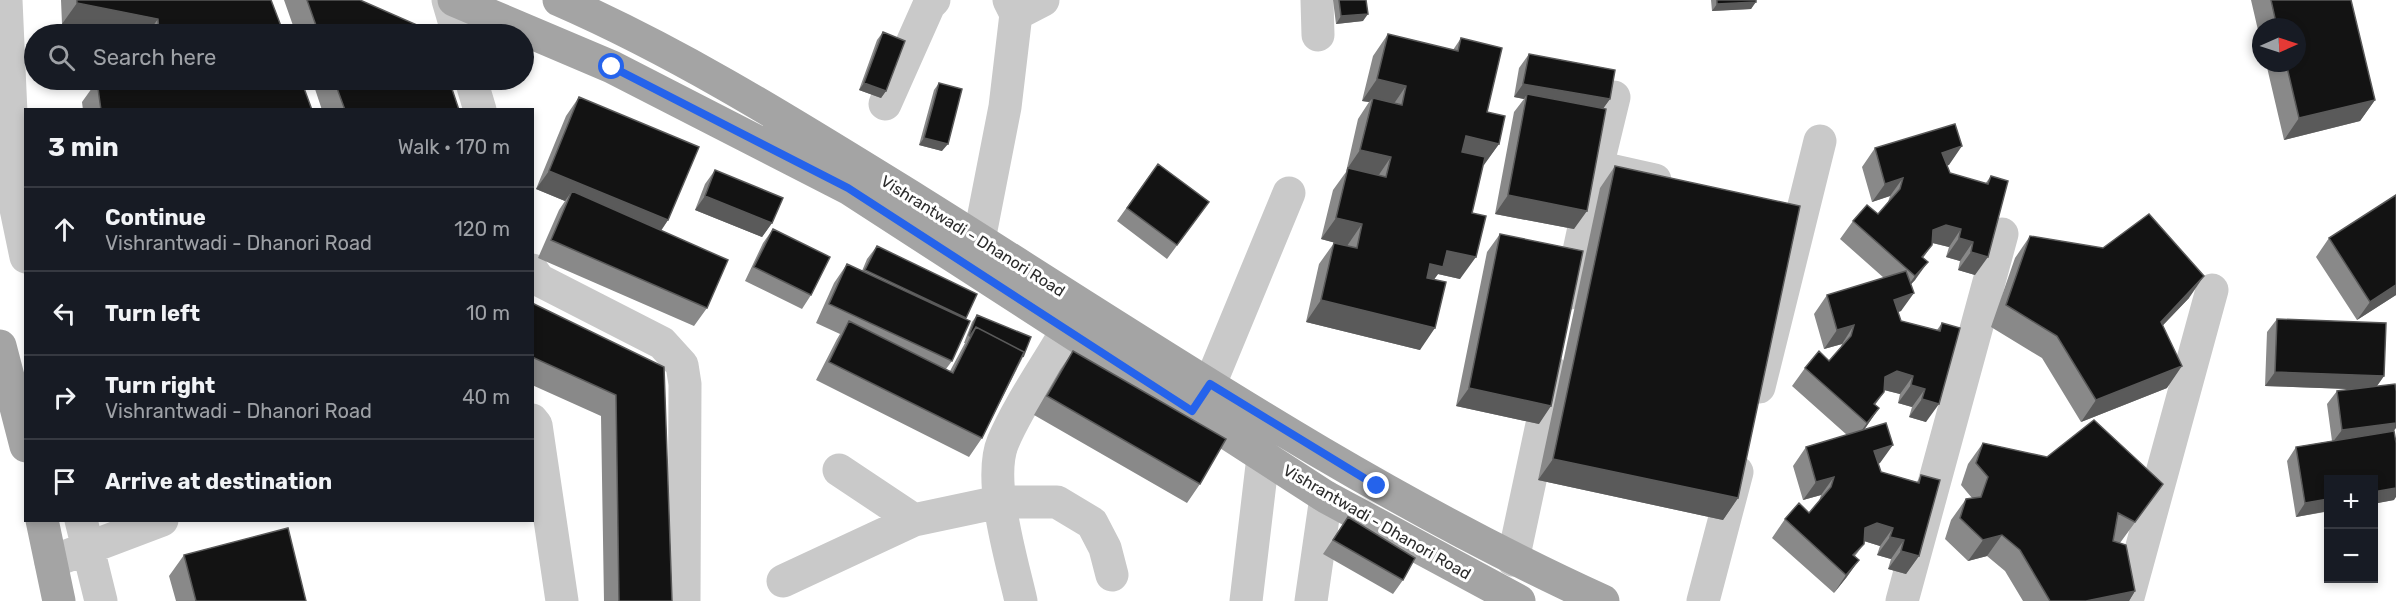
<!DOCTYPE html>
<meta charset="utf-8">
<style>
body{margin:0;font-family:Rubik,sans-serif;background:#242831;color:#f1f3f6}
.controls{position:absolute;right:18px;bottom:18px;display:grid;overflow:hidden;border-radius:0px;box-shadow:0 3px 9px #0003}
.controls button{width:54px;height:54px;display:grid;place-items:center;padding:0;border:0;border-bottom:2px solid #363941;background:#171b24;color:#f1f3f6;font:30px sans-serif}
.compass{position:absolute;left:2252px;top:18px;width:54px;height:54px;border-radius:50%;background:#171b24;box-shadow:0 3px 9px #0003;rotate:87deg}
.stop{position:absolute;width:18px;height:18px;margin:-14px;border:4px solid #2563eb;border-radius:50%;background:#fff}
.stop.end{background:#2563eb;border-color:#fff;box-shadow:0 2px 6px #0008}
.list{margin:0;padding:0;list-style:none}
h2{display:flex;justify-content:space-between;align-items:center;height:78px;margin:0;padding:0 24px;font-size:26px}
h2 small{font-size:20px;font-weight:400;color:#9ea1a6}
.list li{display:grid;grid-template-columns:39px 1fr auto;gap:18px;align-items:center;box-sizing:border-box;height:84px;padding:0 24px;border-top:2px solid #363941}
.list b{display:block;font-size:22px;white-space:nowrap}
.list p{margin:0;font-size:20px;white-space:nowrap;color:#9ea1a6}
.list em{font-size:20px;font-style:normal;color:#9ea1a6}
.icon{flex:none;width:33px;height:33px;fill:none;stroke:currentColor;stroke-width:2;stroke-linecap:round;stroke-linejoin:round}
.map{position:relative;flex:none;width:2396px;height:601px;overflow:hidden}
.search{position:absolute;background:#171b24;box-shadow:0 3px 9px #0003;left:24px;top:24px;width:510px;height:66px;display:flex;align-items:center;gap:15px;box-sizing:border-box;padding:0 21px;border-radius:33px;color:#9ea1a6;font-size:22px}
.panel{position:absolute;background:#171b24;box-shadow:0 3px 9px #0003;left:24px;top:108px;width:510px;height:414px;border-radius:0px}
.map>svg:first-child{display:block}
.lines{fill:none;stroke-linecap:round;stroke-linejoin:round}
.minor{stroke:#c9c9c9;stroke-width:33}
.major{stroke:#a4a4a4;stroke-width:33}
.wall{fill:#898989}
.shaded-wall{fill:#5a5a5a}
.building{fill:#131313;stroke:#5a5a5a;stroke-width:1.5}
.route{stroke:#2563eb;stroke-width:8}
.labels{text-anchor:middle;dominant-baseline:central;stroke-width:6;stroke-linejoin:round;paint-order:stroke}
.street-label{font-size:16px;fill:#2c2c2c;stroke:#fff}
</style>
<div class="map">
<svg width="2396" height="601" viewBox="0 0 2396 601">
<rect width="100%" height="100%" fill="#fff"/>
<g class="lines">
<!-- minor -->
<path class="minor" d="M6,0L15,204L26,257
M448,0L458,34
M1317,0L1318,35
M1016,14L1043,0
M471,80L480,110
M885,104L929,5L934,0
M1597,167L1614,97
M979,240L1005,107L1016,14L1009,0
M532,270L539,280L662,343L682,365L685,384L684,601
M1570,293L1597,167L1655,180
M1759,387L1820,141
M1193,409L1210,384L1289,193
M532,420L536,425L562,601
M839,470L914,520
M81,520L101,601
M1513,560L1553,373
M51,562L162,520
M783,581L914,520L999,502H1057L1092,523L1105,548L1112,575
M1021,601C1012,561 987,480 1003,442C1018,406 1047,365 1067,330
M1246,601L1263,457
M1311,601L1326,497
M1703,601L1737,472
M1902,601L2002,234
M2127,601L2212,290"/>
<!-- major -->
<path class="major" d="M454,0L612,67L848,188L1326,497L1519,601
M559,0C685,55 801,129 918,201C1142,341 1362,492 1603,601
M0,346L26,446
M42,520L59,601"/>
</g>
<!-- wall -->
<path class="wall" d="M61,0H271L284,34H113L62,24Z
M284,0H360L434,34H296Z
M1333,0H1366L1363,21L1336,24Z
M1711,0H1756L1751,9L1712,11Z
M2251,0H2351L2375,100L2360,121L2284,140L2266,63H2297V27H2261V43Z
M883,32L886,91L881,98L859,90L877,40Z
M1388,34L1453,50L1461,38L1499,144L1483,165L1472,213L1460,279L1438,274L1434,279L1420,350L1306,322L1319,264L1334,243L1347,246L1321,239L1333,190L1346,172L1358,119L1369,102L1362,101L1373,56Z
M1529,54L1610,99L1603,108L1574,229L1495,214L1514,112L1524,99L1514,97L1519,68Z
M312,80H449L459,110H322Z
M97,81L312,110H83L82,102Z
M939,83L942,151L919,145L934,90Z
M579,97L668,220L661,231L707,308L694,326L538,258L559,210L565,201L536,189L566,116Z
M1875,148L1949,165H1947L1950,173L1985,184L1991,176L1975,275L1958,270L1960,261L1946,257L1949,247L1932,243V245L1923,258L1915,280L1911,284L1901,311L1898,312L1901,321L1937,330L1942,323L1926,422L1909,417L1912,407L1898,403L1900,394L1884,390V392L1875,405L1879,408L1864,430L1880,463L1878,464L1881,472L1917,482L1921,475L1919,556L1906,574L1888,569L1891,559L1877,555L1880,546L1864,541V544L1855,556L1859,560L1846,578L1834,593L1772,538L1785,519L1809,513L1819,501L1821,495L1803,500L1793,466L1806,447L1847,435L1792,386L1805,368L1829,361L1840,349L1842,344L1824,349L1814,314L1827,295L1884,278L1840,239L1853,221L1878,214L1888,202L1890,196L1872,202L1862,167Z
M1158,164L1209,202L1167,259L1117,221Z
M1615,166L1738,498L1723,520L1538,480L1600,188Z
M715,170L772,223L762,237L695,210L705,184Z
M2396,195V295L2357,320L2316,257L2329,238Z
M773,229L811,295L802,309L745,281L763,243Z
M1500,234L1539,424L1456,406L1487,252Z
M2030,236L2189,298L2163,325L2167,388L2081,422L2042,358L1991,327L2015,258Z
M877,246L966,318L952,361L946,369L950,371L965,343H964L972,322L977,315L1023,357L982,438L969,457L816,380L837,339L840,334L816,323L834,283L847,264L862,271L867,259Z
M532,303L664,367L672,601H604L601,416L532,385Z
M2277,319L2384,376L2377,386L2394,431V500L2296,517L2287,461L2296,447L2332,441L2327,404L2337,391L2351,389L2265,386L2267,332Z
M1073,351L1200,484L1187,503L1034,415L1060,370Z
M1983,443L2163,484L2120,543L2135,591L2129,601H2023L2005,571L1987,556L1968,561L1945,539L1951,520L1966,499L1972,498L1961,485L1968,464Z
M1348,517L1403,580L1393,594L1323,554Z
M184,555L306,601H176L169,576Z"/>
<!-- shaded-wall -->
<path class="shaded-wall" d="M1756,2L1751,9L1712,11L1717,4Z
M77,3L158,19L147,34H113L62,24Z
M1368,14L1363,21L1336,24L1341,16Z
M1377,79L1406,86L1391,108L1373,98L1369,102L1362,101Z
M864,83L886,91L881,98L859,90Z
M1523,84L1610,99L1600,113L1527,94L1524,99L1514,97Z
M2375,100L2360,121L2284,140L2299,118Z
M1466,136L1499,144L1484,165L1451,157Z
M924,138L948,144L942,151L919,145Z
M1962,146L1949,165L1930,171L1942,153Z
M1360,150L1391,157L1376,179L1348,168L1345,172Z
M549,171L668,220L655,239L572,191L565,201L536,189Z
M1903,178L1890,196L1872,202L1885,184Z
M1508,195L1587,211L1574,229L1495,214Z
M705,196L772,223L762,237L695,210Z
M1336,218L1362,224L1347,246L1321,239Z
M1946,225L1961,229L1949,247L1933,243V230Z
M1959,238L1973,242L1960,261L1946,257Z
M1447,251L1476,257L1460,279L1438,274L1428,288L1415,286L1430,264Z
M1971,252L1988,257L1975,275L1958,270Z
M1928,262L1915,280L1902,294L1915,276Z
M2204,276L2189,298L2146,343L2161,322Z
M2396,285V295L2357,320L2370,302Z
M1914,293L1901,311L1881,318L1894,300Z
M1321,300L1435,328L1420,350L1306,322Z
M1854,325L1842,344L1824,349L1837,330Z
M2182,366L2167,388L2081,422L2096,400Z
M1897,371L1913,376L1900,394L1884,390L1885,377Z
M2275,372L2384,376L2374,390L2265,386Z
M1911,385L1925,389L1912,407L1898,403Z
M1469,388L1551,406L1539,424L1456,406Z
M1922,399L1939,404L1926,422L1909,417Z
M1879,408L1866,427L1854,441L1867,423Z
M2396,423V428L2390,436L2332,443L2342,430Z
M1893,445L1880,463L1861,470L1874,451Z
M1553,459L1738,498L1723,520L1538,480Z
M1834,477L1821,495L1803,500L1816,482Z
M2396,488V497L2394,500L2373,504V492Z
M2328,499V511L2296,517L2305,503Z
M1877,523L1893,528L1880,546L1864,541L1865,528Z
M2002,535L1987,556L1968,561L1983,540Z
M1890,537L1904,540L1891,559L1877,555Z
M1901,551L1919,556L1906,574L1888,569Z
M1859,560L1846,578L1834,593L1846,575Z
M2135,591L2129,601H2086Z"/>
<!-- building -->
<path class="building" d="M77,0H271L284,34H159L158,19L77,3Z
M307,0H360L433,32L434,34H319Z
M1339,0H1366L1368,14L1341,16Z
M1717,0H1756V2L1717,4Z
M2271,0H2351L2375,100L2299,118L2286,63H2297V27H2277Z
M883,32L905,41L886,91L864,83Z
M1388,34L1458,51L1461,38L1502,48L1487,112L1505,116L1499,144L1466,136L1462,152L1485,157L1472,213L1486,216L1476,257L1447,251L1443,267L1430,264L1427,278L1446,282L1435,328L1321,300L1334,243L1357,248L1362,224L1336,218L1348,168L1386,177L1391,157L1360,150L1373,98L1402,105L1406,86L1377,79Z
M1529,54L1615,70L1610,99L1523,84Z
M161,80H301L312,110H101L97,81Z
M334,80H449L459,110H345Z
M939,83L962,89L948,144L924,138Z
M1527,94L1606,109L1587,211L1508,195Z
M579,97L699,147L668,220L549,171Z
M1955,124L1962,146L1942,153L1950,173L1988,184L1991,176L2008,181L1988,257L1971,252L1973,242L1959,238L1961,229L1946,225L1933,230L1932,245L1922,257L1928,262L1915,276L1853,221L1867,205L1878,214L1900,189L1903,178L1885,184L1875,148Z
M1158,164L1209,202L1177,245L1127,208Z
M1615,166L1800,206L1738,498L1553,459Z
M715,170L783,198L772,223L705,196Z
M572,191L728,260L707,308L551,240Z
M2396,195V285L2370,302L2329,238Z
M2149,214L2204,276L2161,322L2182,366L2096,400L2057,336L2006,305L2030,236L2103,248Z
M773,229L830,257L811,295L754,267Z
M1500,234L1583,251L1551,406L1469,388Z
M877,246L977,294L966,318L865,270Z
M847,264L970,321L952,361L829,304Z
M1906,271L1914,293L1894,300L1901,321L1940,331L1942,323L1960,328L1939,404L1922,399L1925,389L1911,385L1913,376L1897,371L1885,377L1884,392L1874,404L1879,408L1867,423L1805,368L1819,351L1829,361L1851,336L1854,325L1837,330L1827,295Z
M532,303L664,367L672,601H619L616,395L532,357Z
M977,315L1031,337L1023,357L1024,352L976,327L970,336L969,335Z
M2277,319L2386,323L2384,376L2275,372Z
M849,321L953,373L976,327L1024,352L982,438L829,362Z
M1073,351L1226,439L1200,484L1047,396Z
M2395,384L2396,391V423L2342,430L2337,391Z
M2094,420L2163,484L2135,522L2118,513L2113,541L2126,545L2135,591L2086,601H2050L2020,550L2002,535L1983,540L1960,518L1966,499L1981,497L1988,477L1976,463L1983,443L2047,457Z
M1886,423L1893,445L1874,451L1881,472L1919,483L1921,475L1940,480L1919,556L1901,551L1904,540L1890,537L1893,528L1877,523L1865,528L1864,544L1853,555L1859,560L1846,575L1785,519L1799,503L1809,513L1831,487L1834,477L1816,482L1806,447Z
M2394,431L2396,443V488L2373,492V480H2328V499L2305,503L2296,447Z
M1348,517L1415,558L1403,580L1333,540Z
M288,528L306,601H196L184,555Z"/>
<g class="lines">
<!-- route -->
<path class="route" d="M612,67L848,188L1192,411L1210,384L1377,486"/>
</g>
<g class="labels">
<!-- street labels -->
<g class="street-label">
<text transform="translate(973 236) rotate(32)">Vishrantwadi - Dhanori Road</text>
<text transform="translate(1377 522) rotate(30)">Vishrantwadi - Dhanori Road</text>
</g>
</g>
</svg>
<div class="controls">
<button>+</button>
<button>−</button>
</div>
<svg class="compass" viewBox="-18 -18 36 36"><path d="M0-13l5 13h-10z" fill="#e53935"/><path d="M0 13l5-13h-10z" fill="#9ea1a6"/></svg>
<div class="stop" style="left:612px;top:67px"></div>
<div class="stop end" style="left:1377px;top:486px"></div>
<div class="search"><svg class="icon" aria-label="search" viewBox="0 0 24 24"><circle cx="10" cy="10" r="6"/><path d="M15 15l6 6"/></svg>Search here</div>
<section class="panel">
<h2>3 min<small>Walk · 170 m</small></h2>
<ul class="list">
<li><svg class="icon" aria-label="ahead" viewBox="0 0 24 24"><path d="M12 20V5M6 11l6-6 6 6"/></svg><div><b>Continue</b><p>Vishrantwadi - Dhanori Road</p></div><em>120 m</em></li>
<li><svg class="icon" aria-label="left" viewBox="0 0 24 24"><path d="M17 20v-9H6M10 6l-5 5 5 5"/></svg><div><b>Turn left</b></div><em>10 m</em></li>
<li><svg class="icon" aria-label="right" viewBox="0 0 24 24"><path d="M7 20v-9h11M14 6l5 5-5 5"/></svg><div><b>Turn right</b><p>Vishrantwadi - Dhanori Road</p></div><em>40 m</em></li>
<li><svg class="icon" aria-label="arrive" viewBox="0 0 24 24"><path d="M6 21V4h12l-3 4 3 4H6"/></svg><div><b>Arrive at destination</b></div></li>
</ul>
</section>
</div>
